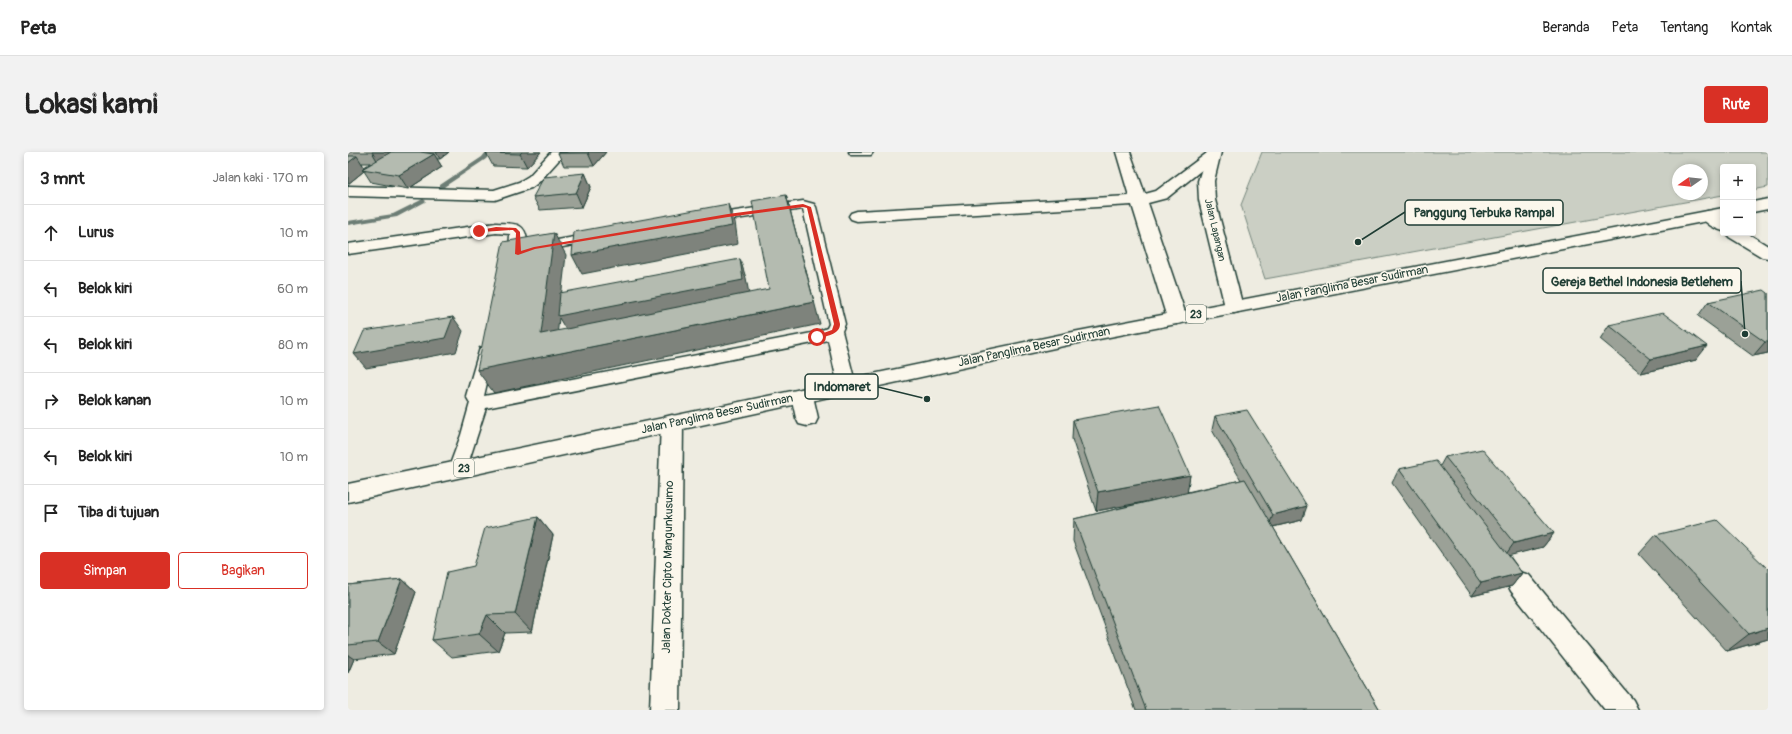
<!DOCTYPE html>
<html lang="id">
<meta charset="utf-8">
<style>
body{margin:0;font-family:Pangolin,sans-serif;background:#f2f2f2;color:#222}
.controls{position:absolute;right:12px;top:12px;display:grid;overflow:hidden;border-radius:4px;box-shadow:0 2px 6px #0003}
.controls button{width:36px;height:36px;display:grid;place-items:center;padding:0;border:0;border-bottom:1px solid #e0e0e0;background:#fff;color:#222;font:20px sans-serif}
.compass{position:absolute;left:1324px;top:12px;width:36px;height:36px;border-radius:50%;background:#fff;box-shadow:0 2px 6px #0003;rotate:256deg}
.stop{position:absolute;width:12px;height:12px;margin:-9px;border:3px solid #d93025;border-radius:50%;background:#fff}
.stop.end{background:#d93025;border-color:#fff;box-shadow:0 1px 4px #0008}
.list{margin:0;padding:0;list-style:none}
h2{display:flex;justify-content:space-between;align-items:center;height:52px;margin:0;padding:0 16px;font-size:17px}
h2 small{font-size:13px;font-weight:400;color:#767676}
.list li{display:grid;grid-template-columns:26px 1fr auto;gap:12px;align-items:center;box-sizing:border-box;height:56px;padding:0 16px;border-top:1px solid #e0e0e0}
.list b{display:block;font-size:15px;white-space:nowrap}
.list em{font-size:13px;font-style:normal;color:#767676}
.actions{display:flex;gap:8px;padding:12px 16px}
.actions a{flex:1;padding:9px 0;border:1px solid #d93025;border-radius:4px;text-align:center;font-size:14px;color:#d93025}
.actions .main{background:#d93025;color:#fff}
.icon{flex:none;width:22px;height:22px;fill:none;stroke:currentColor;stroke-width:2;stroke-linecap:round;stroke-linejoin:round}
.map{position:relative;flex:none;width:1420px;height:558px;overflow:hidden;border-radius:4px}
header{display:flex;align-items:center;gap:24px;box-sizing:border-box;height:56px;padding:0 20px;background:#fff;border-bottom:1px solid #e0e0e0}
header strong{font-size:19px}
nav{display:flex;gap:22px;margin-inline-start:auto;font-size:14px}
.intro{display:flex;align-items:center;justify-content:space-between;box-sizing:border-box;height:96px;padding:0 24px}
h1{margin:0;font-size:28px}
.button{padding:10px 18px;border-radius:4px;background:#d93025;color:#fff;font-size:14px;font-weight:700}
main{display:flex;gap:24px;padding:0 24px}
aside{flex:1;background:#fff;border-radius:4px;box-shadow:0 2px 6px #0003}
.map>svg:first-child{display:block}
.green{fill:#cbcfc4;stroke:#75867c;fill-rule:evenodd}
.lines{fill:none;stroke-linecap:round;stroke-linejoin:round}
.stream{fill:#6c7d74;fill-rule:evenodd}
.service-casing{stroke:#1f3d34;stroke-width:3}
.minor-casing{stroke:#1f3d34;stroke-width:3}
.tertiary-casing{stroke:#1f3d34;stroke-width:3}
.trunk-casing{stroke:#1f3d34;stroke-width:3}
.service{fill:#fbf7ec;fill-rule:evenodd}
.minor{fill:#fbf7ec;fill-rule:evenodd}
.tertiary{fill:#fbf7ec;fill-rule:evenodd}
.trunk{fill:#fbf7ec;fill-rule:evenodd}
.wall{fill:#9ba197;stroke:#1f3d34;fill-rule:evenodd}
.shaded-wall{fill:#7e837b;stroke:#1f3d34}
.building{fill:#b4bbb0;stroke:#1f3d34}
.route{fill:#d93025}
.labels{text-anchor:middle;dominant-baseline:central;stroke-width:3;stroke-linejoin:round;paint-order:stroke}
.far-street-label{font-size:10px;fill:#1f3d34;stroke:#fbf7ec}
.shield{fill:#fbf7ec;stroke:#61756b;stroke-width:1}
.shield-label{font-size:11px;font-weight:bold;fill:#1f3d34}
.street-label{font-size:12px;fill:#1f3d34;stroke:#fbf7ec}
.leader{fill:none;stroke:#1f3d34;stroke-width:1.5}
.callout-dot{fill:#1f3d34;stroke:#fbf7ec;stroke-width:1.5}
.callout{fill:#fbf7ec;stroke:#1f3d34;stroke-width:1.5}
.callout-label{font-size:13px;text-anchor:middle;font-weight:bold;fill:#1f3d34}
</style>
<header>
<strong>Peta</strong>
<nav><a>Beranda</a><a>Peta</a><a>Tentang</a><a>Kontak</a></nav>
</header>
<div class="intro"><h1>Lokasi kami</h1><a class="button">Rute</a></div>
<main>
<aside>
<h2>3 mnt<small>Jalan kaki · 170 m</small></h2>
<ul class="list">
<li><svg class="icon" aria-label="ahead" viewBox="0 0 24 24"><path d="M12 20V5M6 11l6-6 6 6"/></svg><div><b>Lurus</b></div><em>10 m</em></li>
<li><svg class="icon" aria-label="left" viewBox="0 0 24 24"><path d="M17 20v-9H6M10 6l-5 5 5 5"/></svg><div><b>Belok kiri</b></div><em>60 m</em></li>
<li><svg class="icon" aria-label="left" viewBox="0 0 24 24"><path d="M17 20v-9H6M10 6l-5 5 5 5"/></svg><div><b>Belok kiri</b></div><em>80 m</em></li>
<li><svg class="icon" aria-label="right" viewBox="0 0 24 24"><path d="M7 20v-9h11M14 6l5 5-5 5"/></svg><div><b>Belok kanan</b></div><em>10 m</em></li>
<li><svg class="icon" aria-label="left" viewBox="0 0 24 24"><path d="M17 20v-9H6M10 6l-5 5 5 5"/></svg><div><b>Belok kiri</b></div><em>10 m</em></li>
<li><svg class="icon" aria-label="arrive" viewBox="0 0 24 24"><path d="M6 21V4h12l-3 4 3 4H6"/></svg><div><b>Tiba di tujuan</b></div></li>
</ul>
<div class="actions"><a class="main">Simpan</a><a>Bagikan</a></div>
</aside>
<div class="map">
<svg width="1420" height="558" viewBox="0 0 1420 558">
<rect width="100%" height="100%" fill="#eeece1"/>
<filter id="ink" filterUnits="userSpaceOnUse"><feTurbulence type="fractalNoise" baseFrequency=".025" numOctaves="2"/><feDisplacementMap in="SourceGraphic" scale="8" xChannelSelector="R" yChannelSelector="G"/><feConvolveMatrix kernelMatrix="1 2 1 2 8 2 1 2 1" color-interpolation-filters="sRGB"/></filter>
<g filter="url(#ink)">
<!-- green -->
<path class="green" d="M914,0H1420V35L1405,38V15H1375V43L917,127L893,53ZM1330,18H1354V42H1330Z"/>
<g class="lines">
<!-- stream -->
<path class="stream" d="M138,0H144L138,7L96,35H92V33L134,5Z
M75,47L78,49L77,50L49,65L0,73V69L45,62Z"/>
<defs>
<path id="service" d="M455,49L466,52L468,55L497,172L494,179L508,234L505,238L499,240L493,238L490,234L480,188L138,256L118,318L116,323L109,325L102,323L100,318L113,283L122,251L118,244L132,196L138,195L144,196L146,200L136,244L469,180L479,176L481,172L455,57L361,71L356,70L354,67L356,64L361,63Z
M249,81L254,82L256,85L254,88L187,100L182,99L180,96L182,93L187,92Z"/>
<path id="minor" d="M203,0H218L191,30L183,36L147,48L0,44V34L146,38L171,30L181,24Z
M501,0H525L523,3H503Z
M768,0H782L797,42L808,39L859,1H869L871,4L819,46L800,51L839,166L836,170L829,172L822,170L819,166L784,53L509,69L503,67L501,64L503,61L509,59L781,44Z
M1360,59L1375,67V79C1367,77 1357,71 1352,64L1354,61Z
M148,71C165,72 178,69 179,90C179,96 180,101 176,106L170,107L164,106L161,102L162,82L148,81L0,102V92Z
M1379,81H1399L1420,94V106L1414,105L1381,85Z
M454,237L461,239L465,244L470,266L467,272L459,274L451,272L448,266L443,244L447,239Z
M1172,420L1181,423L1285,548L1290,558H1257L1163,439L1159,431L1163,423Z"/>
<path id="tertiary" d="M859,0H873L866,29L867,48L895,155L893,159L886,161L879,159L877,155L851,48L850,29Z
M324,263L332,265L335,271L332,558H302L313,271L316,265Z"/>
<path id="trunk" d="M1420,47V57L1405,60V50Z
M1375,56V66L720,193L0,350V332L720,181Z"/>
</defs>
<!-- service casing -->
<use href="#service" class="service-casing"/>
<!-- minor casing -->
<use href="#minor" class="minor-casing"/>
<!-- tertiary casing -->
<use href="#tertiary" class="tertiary-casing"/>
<!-- trunk casing -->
<use href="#trunk" class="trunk-casing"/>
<!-- service -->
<use href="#service" class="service"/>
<!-- minor -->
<use href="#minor" class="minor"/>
<!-- tertiary -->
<use href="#tertiary" class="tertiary"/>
<!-- trunk -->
<use href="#trunk" class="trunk"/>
</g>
<!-- wall -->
<path class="wall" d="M0,0H101L92,7H89L94,15L60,37L23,30L16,19L0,32ZM14,11H23L16,15Z
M193,0L179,15L145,14L138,1Z
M258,0L246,14H216L210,1Z
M237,21L243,35L234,55L192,58L185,45Z
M1420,141V201L1405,204L1350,164L1360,150Z
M1261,173L1348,208L1293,221L1252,187Z
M867,264L954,368L925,375L1032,558H788L725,389L726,367L806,348L748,359L724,287L725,268L842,323L839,340L893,328L864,278Z
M1097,305L1206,381L1195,395L1161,403L1174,421L1164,434L1124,444L1044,331L1051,317L1092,314Z
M190,365L205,383L184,480L157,481L150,499L104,505L84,488L126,414Z
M1308,383L1420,417V487L1379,499L1291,402Z
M54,427L68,440L46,502L6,507L0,521V433Z"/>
<!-- shaded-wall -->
<path class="shaded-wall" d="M24,0H46L31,12Z
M88,0H101L92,7Z
M174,0H193L179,15L172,2Z
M241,0H258L246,14L240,1Z
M86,2L94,15L60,37L51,23Z
M9,4L18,18L14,17L16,19L0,32V11Z
M237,21L243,35L234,55L228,41Z
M438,43L472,172L146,241L129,218L206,81L218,103L211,163L392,107L398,126L402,147L221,183L211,166L207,202L466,150Z
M380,52L387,70L390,92L234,122L224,103Z
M105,165L115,179L108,200L18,216L6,202Z
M1417,190H1420V201L1405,204Z
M1359,194L1348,208L1293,221L1303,207Z
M842,323L839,342L748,359L750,340Z
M959,354L954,368L920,376L925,363Z
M190,365L205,383L184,480L167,462Z
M1206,381L1195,395L1156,405L1166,391Z
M1174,421L1164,434L1124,444L1133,431Z
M54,427L68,440L46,502L30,490Z
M139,463L157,481L150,499L131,482Z
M1420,476V487L1379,499L1401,482Z
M0,503L6,507L0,521Z"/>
<!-- building -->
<path class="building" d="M43,0H72L86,2L51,23L14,17Z
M139,0H174L172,2L138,1Z
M210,0H241L240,1H210Z
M0,4H9L0,11Z
M237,21L228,41L185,45L196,25Z
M438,43L466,150L129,218L155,90L206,81L193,182L421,137L404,49Z
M380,52L384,74L224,103L226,80Z
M392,107L395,128L210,164L212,141Z
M1416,138L1420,141V190H1417L1360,150Z
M1315,161L1359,194L1303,207L1261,173Z
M105,165L97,186L6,202L16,179Z
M811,253L842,323L750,340L725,268Z
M899,258L959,354L925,363L867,264Z
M1134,297L1206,381L1166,391L1097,305Z
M1088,309L1174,421L1133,431L1051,317Z
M897,327L1032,558H798L726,367Z
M190,365L167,462L139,463L131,482L84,488L99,420L126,414L137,376Z
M1369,368L1420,417V476L1401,482L1308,383Z
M54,427L30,490L0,493V433Z"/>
</g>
<!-- route -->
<path class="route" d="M455,52L463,55L492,172C492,183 477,184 469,187L467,186V184L484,178L486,172L459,56L455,55L380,65L187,97L170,103L167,102L168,81L165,78C158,78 132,81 128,79L148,75L168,76L172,80L173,99L186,95L380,62Z"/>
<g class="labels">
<!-- far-street labels -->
<g class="far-street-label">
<text transform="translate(867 78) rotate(77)">Jalan Lapangan</text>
</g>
<!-- shield labels -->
<g class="shield">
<rect x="838" y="153" width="20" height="18" rx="3"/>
<rect x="106" y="307" width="20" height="18" rx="3"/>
</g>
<g class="shield-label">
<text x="848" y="162">23</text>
<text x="116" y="316">23</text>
</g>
<!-- street labels -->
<g class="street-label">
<text transform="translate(1004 132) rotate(-11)">Jalan Panglima Besar Sudirman</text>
<text transform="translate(686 195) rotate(-12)">Jalan Panglima Besar Sudirman</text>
<text transform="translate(369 262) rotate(-12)">Jalan Panglima Besar Sudirman</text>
<text transform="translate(320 415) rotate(-89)">Jalan Dokter Cipto Mangunkusumo</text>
</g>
</g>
<!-- callouts -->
<path class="leader" d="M1010 90L1057 60M1397 182L1393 129M579 247L530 235"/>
<g class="callout-dot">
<circle cx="1010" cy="90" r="4"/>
<circle cx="1397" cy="182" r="4"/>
<circle cx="579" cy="247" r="4"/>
</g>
<g class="callout">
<rect x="1057" y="48" width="158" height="25" rx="4"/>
<rect x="1195" y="116" width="198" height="25" rx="4"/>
<rect x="457" y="222" width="73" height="25" rx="4"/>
</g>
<g class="callout-label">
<text x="1136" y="65">Panggung Terbuka Rampal</text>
<text x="1294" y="134">Gereja Bethel Indonesia Betlehem</text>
<text x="494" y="239">Indomaret</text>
</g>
</svg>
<div class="controls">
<button>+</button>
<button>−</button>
</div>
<svg class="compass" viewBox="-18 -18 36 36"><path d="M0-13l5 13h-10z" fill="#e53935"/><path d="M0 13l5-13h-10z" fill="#767676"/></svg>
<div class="stop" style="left:469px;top:185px"></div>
<div class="stop end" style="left:131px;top:79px"></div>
</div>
</main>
